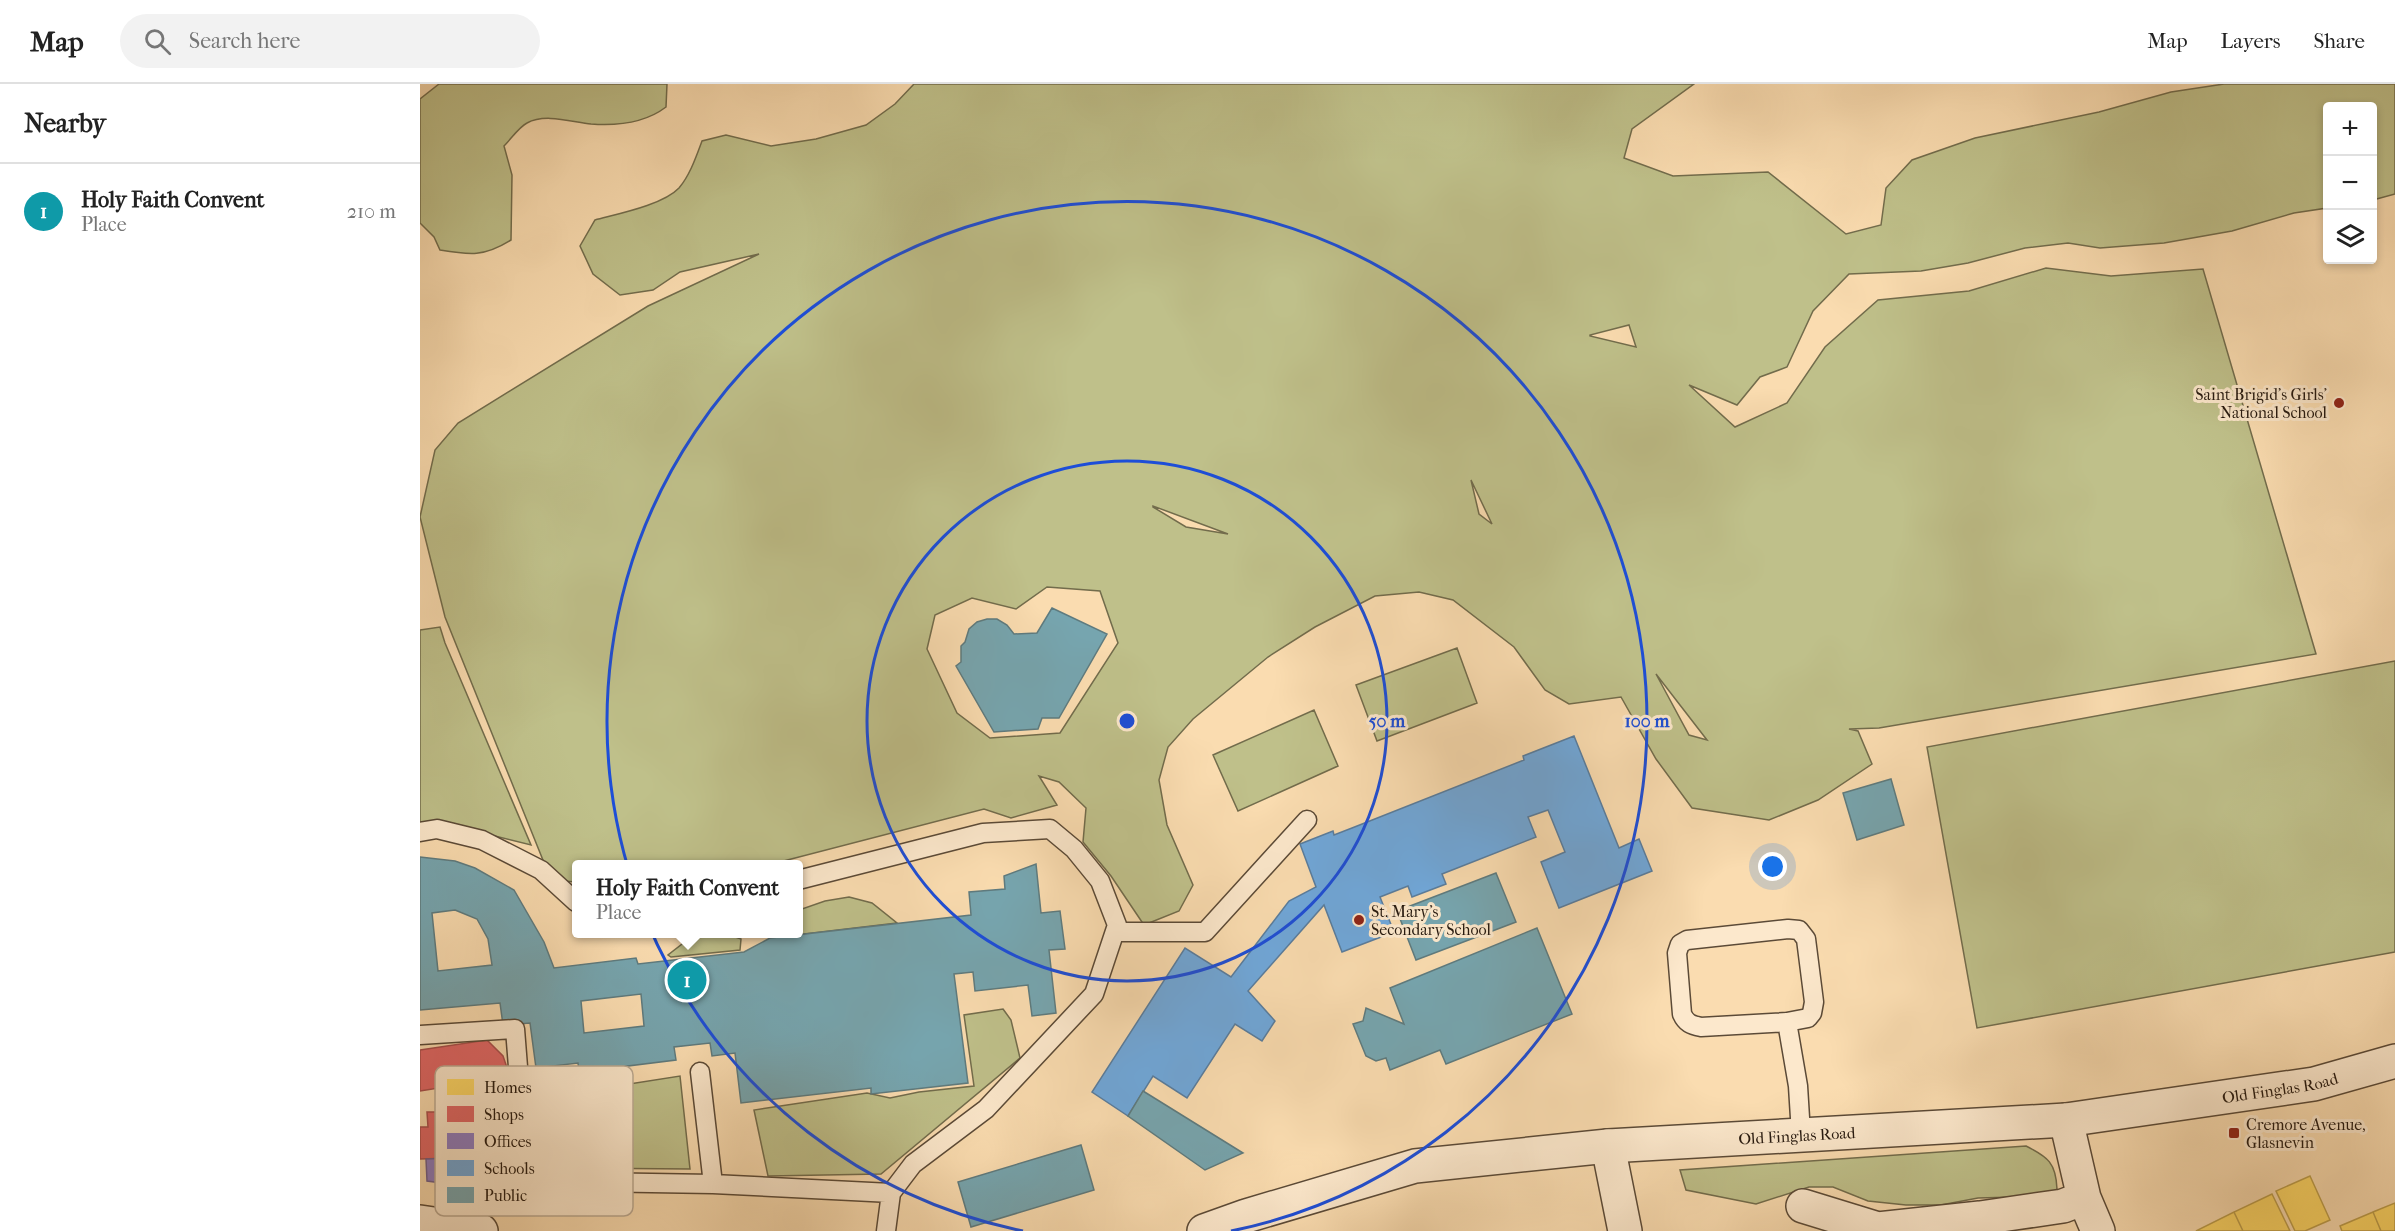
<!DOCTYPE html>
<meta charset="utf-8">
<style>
body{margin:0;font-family:"IM FELL French Canon",serif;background:#f2f2f2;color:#222}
.controls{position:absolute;right:18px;top:18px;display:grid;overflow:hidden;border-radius:6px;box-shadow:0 3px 9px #0003}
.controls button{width:54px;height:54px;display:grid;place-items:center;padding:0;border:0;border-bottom:2px solid #e0e0e0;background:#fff;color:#222;font:30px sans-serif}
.you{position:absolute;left:1353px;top:783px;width:21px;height:21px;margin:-15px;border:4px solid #fff;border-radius:50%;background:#1a73e8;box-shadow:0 0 0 9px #1a73e833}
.badge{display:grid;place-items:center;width:39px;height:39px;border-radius:50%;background:#8f2418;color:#fff;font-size:20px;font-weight:700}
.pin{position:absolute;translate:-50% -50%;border:3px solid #fff;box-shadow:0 2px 6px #0006}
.popup{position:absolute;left:152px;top:776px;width:231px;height:78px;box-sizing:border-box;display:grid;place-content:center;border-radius:6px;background:#fff;filter:drop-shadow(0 2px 4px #0005);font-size:20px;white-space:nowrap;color:#767676}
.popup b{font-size:22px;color:#222}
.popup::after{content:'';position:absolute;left:50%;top:100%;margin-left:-12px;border:12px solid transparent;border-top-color:#fff}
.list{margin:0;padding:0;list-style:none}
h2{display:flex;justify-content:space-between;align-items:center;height:78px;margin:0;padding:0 24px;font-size:26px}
h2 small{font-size:20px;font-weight:400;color:#767676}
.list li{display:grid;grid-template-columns:39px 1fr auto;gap:18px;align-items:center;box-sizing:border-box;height:96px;padding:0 24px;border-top:2px solid #e0e0e0}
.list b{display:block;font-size:22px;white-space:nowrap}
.list p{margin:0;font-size:20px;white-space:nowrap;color:#767676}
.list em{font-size:20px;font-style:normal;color:#767676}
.icon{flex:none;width:33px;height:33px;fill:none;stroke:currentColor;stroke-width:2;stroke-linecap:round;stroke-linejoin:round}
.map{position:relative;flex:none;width:1975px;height:1147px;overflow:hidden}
header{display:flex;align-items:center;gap:36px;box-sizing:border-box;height:84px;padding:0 30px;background:#fff;border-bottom:2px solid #e0e0e0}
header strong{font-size:28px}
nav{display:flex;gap:33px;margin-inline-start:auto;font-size:21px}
.search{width:420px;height:54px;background:#f2f2f2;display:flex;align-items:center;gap:15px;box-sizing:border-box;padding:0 21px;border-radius:33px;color:#767676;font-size:22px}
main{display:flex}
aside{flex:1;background:#fff}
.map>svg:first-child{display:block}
.green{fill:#bfc08a;stroke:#726c4c;stroke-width:1.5;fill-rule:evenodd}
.homes{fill:#ffd966;stroke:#be9f4c;stroke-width:1.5}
.shops{fill:#e06666;stroke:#a84f4c;stroke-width:1.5}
.offices{fill:#8e7cc3;stroke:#6f5e8d;stroke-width:1.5}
.schools{fill:#6fa8dc;stroke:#597d9e;stroke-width:1.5}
.public{fill:#76a5af;stroke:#5e7b7f;stroke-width:1.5;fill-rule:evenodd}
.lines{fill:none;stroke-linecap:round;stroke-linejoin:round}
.service-casing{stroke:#5b4a37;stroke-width:21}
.minor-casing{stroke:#5b4a37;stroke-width:36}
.tertiary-casing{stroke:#5b4a37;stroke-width:36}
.service{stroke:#fce8cc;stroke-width:18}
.minor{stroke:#fce8cc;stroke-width:33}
.tertiary{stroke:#fce8cc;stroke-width:33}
.ring{fill:none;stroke:#1d4ed8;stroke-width:3}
.poi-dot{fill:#8f2418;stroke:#fce8cc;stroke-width:2}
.labels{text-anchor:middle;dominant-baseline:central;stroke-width:6;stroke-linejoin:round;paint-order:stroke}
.poi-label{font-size:16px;fill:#26190f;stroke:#fce8cc;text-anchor:start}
.street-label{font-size:16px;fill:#26190f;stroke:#fce8cc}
.key{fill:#fce8cc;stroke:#bcaa93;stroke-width:1.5}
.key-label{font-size:16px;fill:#26190f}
.centre{fill:#1d4ed8;stroke:#fce8cc;stroke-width:3}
.ring-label{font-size:18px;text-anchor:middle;font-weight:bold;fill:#1d4ed8;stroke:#fce8cc;stroke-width:6;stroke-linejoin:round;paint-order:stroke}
</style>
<header>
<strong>Map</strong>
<div class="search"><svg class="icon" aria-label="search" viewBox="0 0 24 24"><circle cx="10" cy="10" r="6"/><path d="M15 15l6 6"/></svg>Search here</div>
<nav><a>Map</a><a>Layers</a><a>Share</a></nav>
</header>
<main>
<aside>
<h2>Nearby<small></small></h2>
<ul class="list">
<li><span class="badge" style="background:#0f9aa8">1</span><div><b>Holy Faith Convent</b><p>Place</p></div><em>210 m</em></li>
</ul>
</aside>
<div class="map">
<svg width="1975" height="1147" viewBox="0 0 1975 1147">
<rect width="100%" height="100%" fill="#fadcb0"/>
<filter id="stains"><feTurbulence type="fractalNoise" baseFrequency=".00333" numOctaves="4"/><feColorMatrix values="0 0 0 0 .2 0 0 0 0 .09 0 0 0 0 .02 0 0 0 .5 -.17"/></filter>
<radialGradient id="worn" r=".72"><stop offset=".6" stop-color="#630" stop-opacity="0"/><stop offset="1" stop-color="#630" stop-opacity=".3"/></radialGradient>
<!-- green -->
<path class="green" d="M19,0H247L246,23C225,39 198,42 171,40C152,38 125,29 107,39C99,43 91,55 84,62L92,91L91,156C64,173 50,171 20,166L14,153L0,139V15Z
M494,0H1274L1212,45L1204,74L1253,92L1348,88L1426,150L1461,141L1466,104L1492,76L1555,54L1679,28L1751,8L1804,0H1975V110L1953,116L1952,22H1908L1907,124L1874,129L1812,147L1744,159L1680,164L1648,159L1605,164L1548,179L1501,187L1429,190L1393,227L1367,283L1340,293L1317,321L1269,301L1315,343L1367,319L1405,263L1458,216L1549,207L1626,184L1691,192L1783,185L1896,570L1459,644L1429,645L1438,647L1452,680L1398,716L1349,736L1272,724L1236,675L1201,613L1149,620L1125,606L1094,563L1033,516L999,508L955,512L895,543L848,573L773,635L748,663L739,696L747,741L773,801L759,827L724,841L691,792L663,758L666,724L639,698L619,692L637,721L591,734L564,725L352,780H156V798L131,796L25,533L0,433L15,366L38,339L228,222L339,170L260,188L233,206L200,211L173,190L160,162L175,136C197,130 243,121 259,104C270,91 276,73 282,57L306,51L351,62L396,55L446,41L475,20ZM1209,241L1216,263L1170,252V251ZM1051,396L1072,440L1059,430ZM733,423V422L808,450L766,443ZM627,503L680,507L698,559L640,649L570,654L537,629L507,565L515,531L552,514L596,525ZM1236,590L1287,656L1269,651Z
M20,543L25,559L111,761L47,745L0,746V546Z
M1037,564L1057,619L957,657L936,601Z
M1975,577V868L1557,944L1507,663Z
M894,626L918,682L818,727L793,671Z
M429,813L452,819L477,839L350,854L354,850H378L379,826L405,817Z
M275,850H307L321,855L320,866L251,873L248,871Z
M583,925L591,936L600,974L461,1090L348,1092L334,1026L447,1009L470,1014L499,1008L554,1002L544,931Z
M260,992L270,1085L149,1084L152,1009Z
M1606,1062C1628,1073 1636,1079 1637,1105L1628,1112L1558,1114L1521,1121H1486L1448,1117L1413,1103H1389L1336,1120L1266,1106L1260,1086Z"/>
<!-- homes -->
<path class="homes" d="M1890,1092L1910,1136L1885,1147H1875L1856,1107Z
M1852,1110L1870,1147H1823L1814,1128Z
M1975,1119V1147H1961L1953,1128Z
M1814,1128L1823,1147H1776Z
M1953,1128L1961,1147H1922L1920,1142Z"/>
<!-- shops -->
<path class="shops" d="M67,956L83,972L96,1010H58L40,1014L37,1001L0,1007V966Z
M58,1010H96L97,1105L63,1106V1073L0,1075V1043H8L7,1028H36V1046H58Z
M63,1073V1106L36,1101L34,1074Z"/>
<!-- offices -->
<path class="offices" d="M34,1074L36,1101L7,1097L6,1075Z"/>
<!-- schools -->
<path class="schools" d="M1154,652L1199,764L1219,755L1232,787L1139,824L1121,778L1145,768L1128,726L1108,733L1116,753L1022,790L1026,800L992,813L988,802L960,813L974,848L922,868L904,821L828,907L855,937L842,957L815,940L767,1014L733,992L708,1032L672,1008L765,864L811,893L869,817L896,803L880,760L913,747L914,751L932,744L1104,676L1103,672Z"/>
<!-- public -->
<path class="public" d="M632,524L687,550L639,634H622L618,645L574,648L536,582L541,578V562L545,558L549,545L557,538L567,535H577L587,541L594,550L617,549Z
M1471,695L1484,741L1437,756L1423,709Z
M0,773L35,777L55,784L94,806L124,858L134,884L216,874L218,880L324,868L350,854L551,831L549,808L585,805L584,792L616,780L621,829L640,827L645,865L629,866L636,929L612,932L608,901L555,907L553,888L534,890L548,999L451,1010V1004L321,1019L315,969L292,972L290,959L254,963L256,976L184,985L187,1001L161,1004L158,979L116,984L110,939L83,941L80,919L0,926ZM35,826L57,835L68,855L72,881L18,887L12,829ZM221,910L224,942L164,949L161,917Z
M1076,789L1096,838L996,876L977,827Z
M1117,844L1152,930L1026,980L1020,966L970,986L966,974L956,977L946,972L933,940L943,937L946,924L984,940L970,904Z
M723,1007L823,1069L785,1086L708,1032Z
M661,1061L674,1106L551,1143L538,1098Z"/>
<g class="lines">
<defs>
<path id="service" d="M0,748L17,745L62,756L121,786L156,818
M378,796L563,749L630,745L654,765L680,797L697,841L674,910L566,1025L493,1080L471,1109L466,1147
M1368,845L1379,846L1386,855L1394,918L1392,929L1388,934L1367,938L1281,943C1271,941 1266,939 1262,930L1257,869L1260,860L1267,856Z
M695,848H785L887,736
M1367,938L1378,1002L1381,1050
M0,951L95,945L107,1097L293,1100L471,1109
M280,988L293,1100"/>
<path id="minor" d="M1646,1036L1664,1114L1678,1147
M1188,1062L1205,1147
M1383,1122L1458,1145L1560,1134L1643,1122L1664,1114"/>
<g id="tertiary">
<path d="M0,1138L61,1147"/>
<path id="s1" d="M784,1147L826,1132L995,1082L1188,1062L1646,1036L1894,1000L1975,977"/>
</g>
</defs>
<!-- service casing -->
<use href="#service" class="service-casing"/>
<!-- minor casing -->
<use href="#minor" class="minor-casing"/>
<!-- tertiary casing -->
<use href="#tertiary" class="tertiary-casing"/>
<!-- service -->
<use href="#service" class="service"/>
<!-- minor -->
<use href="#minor" class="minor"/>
<!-- tertiary -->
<use href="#tertiary" class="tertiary"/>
</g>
<!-- distance rings -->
<g class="ring">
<circle cx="707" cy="637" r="260"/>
<path d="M603 1147A520 520 0 1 1 811 1147"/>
</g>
<!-- markers -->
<g class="poi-dot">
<circle cx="1919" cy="319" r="6"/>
<circle cx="939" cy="836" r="6"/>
<rect x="1808" y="1043" width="12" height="12" rx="3"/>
</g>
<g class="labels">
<!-- poi labels -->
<g class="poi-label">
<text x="1907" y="310" text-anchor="end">Saint Brigid's Girls'<tspan x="1907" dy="18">National School</tspan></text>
<text x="951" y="827">St. Mary’s<tspan x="951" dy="18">Secondary School</tspan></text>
<text x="1826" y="1040">Cremore Avenue,<tspan x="1826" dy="18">Glasnevin</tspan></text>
</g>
<!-- street labels -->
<g class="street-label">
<text stroke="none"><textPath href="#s1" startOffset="1090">Old Finglas Road</textPath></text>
<text stroke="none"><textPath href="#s1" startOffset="604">Old Finglas Road</textPath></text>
</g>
</g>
<!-- legend -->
<rect x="15" y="982" width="198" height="150" rx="9" class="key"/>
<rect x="27" y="995" width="27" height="16" fill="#ffd966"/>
<rect x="27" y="1022" width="27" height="16" fill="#e06666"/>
<rect x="27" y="1049" width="27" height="16" fill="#8e7cc3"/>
<rect x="27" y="1076" width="27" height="16" fill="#6fa8dc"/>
<rect x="27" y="1103" width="27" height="16" fill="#76a5af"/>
<g class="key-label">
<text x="64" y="1009">Homes</text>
<text x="64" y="1036">Shops</text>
<text x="64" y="1063">Offices</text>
<text x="64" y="1090">Schools</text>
<text x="64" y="1117">Public</text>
</g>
<circle cx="707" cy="637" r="9" class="centre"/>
<g class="ring-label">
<text x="967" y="643">50 m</text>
<text x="1227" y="643">100 m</text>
</g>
<rect width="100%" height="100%" filter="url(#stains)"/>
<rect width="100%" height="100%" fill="url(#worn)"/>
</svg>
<div class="controls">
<button>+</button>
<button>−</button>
<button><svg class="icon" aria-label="layers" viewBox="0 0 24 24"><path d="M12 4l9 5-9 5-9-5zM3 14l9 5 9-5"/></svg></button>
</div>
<div class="you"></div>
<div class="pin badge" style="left:267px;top:896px;background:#0f9aa8">1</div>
<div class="popup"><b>Holy Faith Convent</b>Place</div>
</div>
</main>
